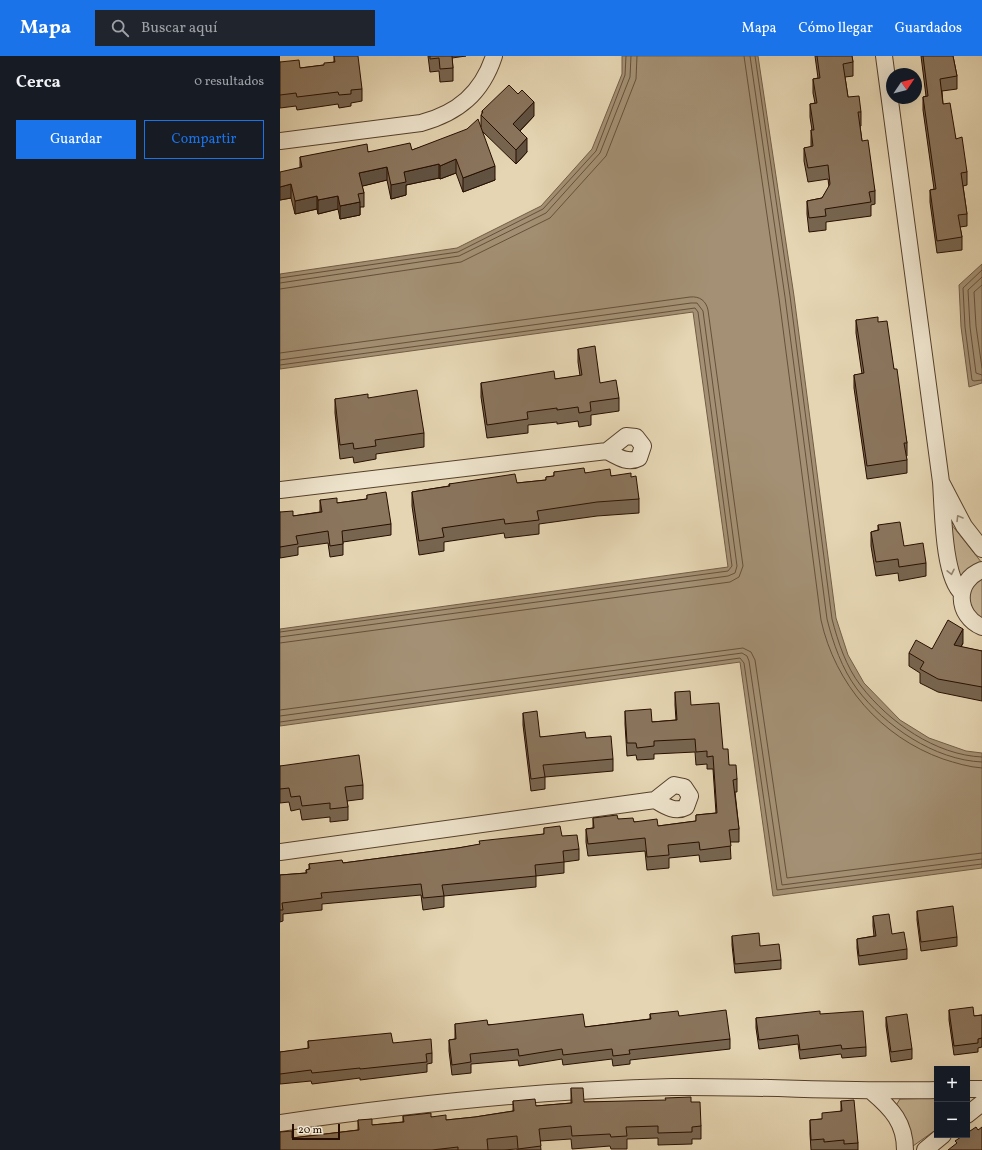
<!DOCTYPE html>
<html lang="es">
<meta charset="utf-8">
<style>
body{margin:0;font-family:Vollkorn,serif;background:#20242c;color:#f1f3f6}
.controls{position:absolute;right:12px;bottom:12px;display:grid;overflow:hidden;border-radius:0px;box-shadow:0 4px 16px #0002}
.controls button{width:36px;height:36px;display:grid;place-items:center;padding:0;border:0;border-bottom:1px solid #363941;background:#171b24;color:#f1f3f6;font:20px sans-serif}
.compass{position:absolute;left:606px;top:12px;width:36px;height:36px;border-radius:50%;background:#171b24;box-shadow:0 4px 16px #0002;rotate:55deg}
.scale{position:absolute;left:12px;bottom:10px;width:48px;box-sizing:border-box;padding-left:4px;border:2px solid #270e00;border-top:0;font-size:11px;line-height:14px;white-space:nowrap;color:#270e00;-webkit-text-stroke:3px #eee4cd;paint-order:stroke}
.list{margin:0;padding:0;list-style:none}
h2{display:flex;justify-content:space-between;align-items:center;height:52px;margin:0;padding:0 16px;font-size:17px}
h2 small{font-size:13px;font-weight:400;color:#9ea1a6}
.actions{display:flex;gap:8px;padding:12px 16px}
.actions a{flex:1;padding:9px 0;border:1px solid #1a73e8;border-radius:0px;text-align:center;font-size:14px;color:#1a73e8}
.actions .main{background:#1a73e8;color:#fff}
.icon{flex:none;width:22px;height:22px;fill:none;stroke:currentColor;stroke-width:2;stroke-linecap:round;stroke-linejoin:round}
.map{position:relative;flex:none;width:702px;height:1094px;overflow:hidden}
header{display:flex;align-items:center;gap:24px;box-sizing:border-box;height:56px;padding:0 20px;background:#1a73e8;color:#fff}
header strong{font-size:19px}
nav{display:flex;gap:22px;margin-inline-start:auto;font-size:14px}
.search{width:280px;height:36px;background:#20242c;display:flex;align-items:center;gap:10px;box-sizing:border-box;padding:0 14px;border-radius:0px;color:#9ea1a6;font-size:15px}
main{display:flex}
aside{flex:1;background:#171b24}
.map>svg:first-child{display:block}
.green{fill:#c5b394;stroke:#76604a}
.water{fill:#a49175;stroke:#725d46}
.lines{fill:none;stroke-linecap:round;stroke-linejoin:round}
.shore{stroke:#66503a;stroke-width:1}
.minor-casing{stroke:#56402c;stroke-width:18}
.minor{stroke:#eee4cd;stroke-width:16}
.wall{fill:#776550;stroke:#270e00}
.shaded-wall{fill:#615241;stroke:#270e00}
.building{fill:#8a755d;stroke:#270e00}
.oneway{stroke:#948471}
</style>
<header>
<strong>Mapa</strong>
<div class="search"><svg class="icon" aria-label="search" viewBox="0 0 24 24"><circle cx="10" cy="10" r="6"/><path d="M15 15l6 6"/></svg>Buscar aquí</div>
<nav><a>Mapa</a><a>Cómo llegar</a><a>Guardados</a></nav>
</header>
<main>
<aside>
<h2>Cerca<small>0 resultados</small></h2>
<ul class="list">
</ul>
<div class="actions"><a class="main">Guardar</a><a>Compartir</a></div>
</aside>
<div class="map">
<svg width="702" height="1094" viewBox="0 0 702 1094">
<rect width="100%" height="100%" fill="#e5d5b2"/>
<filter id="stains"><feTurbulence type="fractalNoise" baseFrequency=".005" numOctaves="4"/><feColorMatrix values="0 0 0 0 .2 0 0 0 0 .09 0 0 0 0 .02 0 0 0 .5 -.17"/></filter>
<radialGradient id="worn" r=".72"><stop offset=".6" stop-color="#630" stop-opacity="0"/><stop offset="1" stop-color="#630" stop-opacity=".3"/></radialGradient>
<!-- green -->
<path class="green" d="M671,468L702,507L691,511L678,525Z
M702,523V565L688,548C690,535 691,529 702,523Z
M657,1042V1073L633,1090L628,1083L615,1051L620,1043Z"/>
<!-- water -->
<path class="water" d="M342,0H478L514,240L556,562L568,599L584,627L620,664L649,682L686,695L702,697V812L493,840L460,606L0,670V573L448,511L413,256L0,313V218L177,192L261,150L312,93L342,18Z
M702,208V327L689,331L681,271L679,229Z"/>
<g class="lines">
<!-- shore -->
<path class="shore" d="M464,0L499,242L541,564C555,628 601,681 663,703C676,707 688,711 702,712
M470,0L505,241L547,563C553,587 562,613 577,633C605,670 654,704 702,706
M475,0L510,240L552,563C558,586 566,611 581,630C609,666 655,699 702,701
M702,214L683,232L685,271L692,324L694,325L702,324
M702,221L688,234L690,271L696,317L702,319
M0,222L178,196L263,153L316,95L345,19L346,0
M0,227L179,200L266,157L320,97L350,21L351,0
M702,229L694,236L696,270L702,312
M0,233L181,206L270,162L326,100L356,23L357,0
M0,297L410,241C420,240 426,245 428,254L463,510L459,521L450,526L0,587
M0,304L411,247H417L423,255L457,510L455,517L448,520L0,581
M0,309L415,252L418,256L452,510L448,515L0,576
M0,654L463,592L471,596L475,604L507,822L702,797
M0,660L462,597L467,600L469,605L502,829L702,803
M0,666L460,602L464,607L497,834L702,808"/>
<defs>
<path id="minor" d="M604,0L661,426
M0,85L141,67C178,57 202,37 214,0
M0,434L327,395C338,401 348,408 359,402L363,390L356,381L346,380L327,395
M702,514C674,525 676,560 702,571
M682,537C663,521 663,452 661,426L684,470L702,493
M0,796L375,744L394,729L404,731L410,740L406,751C395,757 385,750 375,744
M687,1033H702
M592,1036C612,1053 625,1067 625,1094
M687,1059L702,1047
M0,1067C131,1048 260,1034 392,1031C481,1030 569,1036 657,1034
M645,1094L663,1079"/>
</defs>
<!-- minor casing -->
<use href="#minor" class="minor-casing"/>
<!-- minor -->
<use href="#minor" class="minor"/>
</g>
<!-- wall -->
<path class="wall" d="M54,0L82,33V45L71,47V50L59,52L58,48L17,54L16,50L0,52V6L20,12L44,9L54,6Z
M148,0H186L172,2L173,12V25L160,26L159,15L150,16Z
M535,0H572L573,6V20L565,21L568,41L581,56V70H580L582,85L595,135V148L591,149V160L546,166V174L529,176L527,158V145L542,142L549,131L548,123L528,126L524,105V92L531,91V74H532L530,61V48L535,47L533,37V23L538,22Z
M641,0H673L677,20V33L662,35L663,48L676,83L687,116V129L683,130L687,158V170L680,171L682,181V194L657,197L650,146V134L654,133L643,54V41L646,40Z
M202,55L254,60L240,75L247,96L236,108L202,75L215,124L183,136L176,117L160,123L159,122L126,129V139L111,143L107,124L82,130L84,137V151H80V159L60,163L58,153L38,158L37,153L15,158L11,142L0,144L20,112V101L88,96L132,94L201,71V59L202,58Z
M576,264L598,266L614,313L627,387V400H626L627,404V417L587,423L574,332V319L582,318L576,277Z
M298,293L320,327L339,342V355L311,359V369L299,371L298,365L277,368V366L248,369V377L207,382L201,341V327L275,323L300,320L298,306Z
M88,342L144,377V391L96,398V403L74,407L73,401L60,403L55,357V343Z
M274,416L305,417L331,420L351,421L359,443V457L317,460L259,468V478L225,482L224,477L164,486V495L139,499L132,450V436L169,430V428L237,427L266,424V421L274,420Z
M87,439L111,468V479L63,486V499L50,501L48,487L18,491V499L0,502V456L13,460L40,456V444L57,447L87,443Z
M598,469L624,490L646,507V520L619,525L618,517L596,520L591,490V476L598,474Z
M683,587L681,591L702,595V645L658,636L640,627V617L629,610V597Z
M395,636L411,649L443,693L449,709L457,723V736H455L459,773V786H450L451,803L420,806L419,799L389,802V812L367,814L365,795L308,800L306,786V773L313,772V762L338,763L378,770L416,765V759L436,757L433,713H427V708L416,709L415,696L374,698V703L357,704L356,699L347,700L345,668V655L372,666L396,664L395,649Z
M243,657L260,681L306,682L333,703V715L265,721V733L251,735L243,669Z
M0,710L83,729V743L67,745L68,751V764L50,766V761L22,764L20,753L11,755L9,746L0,747Z
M264,772L282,780L299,793V804L284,806V817L256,820V831L164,840V851L143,854L141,839L42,848V854L3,858V865L0,866V819L26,817V814L29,813V808L63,807L178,792L264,778Z
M637,855L677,881V890L641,895L637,864Z
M593,860L612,878L627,893V903L579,909L577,892V883L594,880L593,870Z
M452,880L480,890L501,904V913L455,917L452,889Z
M669,954L694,960L702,959V991L698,992V996L674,999L669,964Z
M370,958L399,960L450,983V993L350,1004V1008L333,1010L332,1003L283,1009L282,1003L239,1010L238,1004L191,1008V1017L172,1019L169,995V984L175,983V968L305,971L370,963Z
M540,958L586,991V1000L562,1002L561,998L520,1003L518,988L479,993L476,972V962Z
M606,961L632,993V1003L611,1006L606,970Z
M28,985L113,987L152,997V1007L147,1008V1016L80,1024V1022L32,1028L31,1025L0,1028V996L28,993Z
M291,1032L304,1046H411L421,1070V1083H412V1088L378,1089V1082L347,1083V1093H331L330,1090L292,1093L291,1083L260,1085L261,1094H237V1093L223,1094H0L12,1082L78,1074V1064L92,1069L123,1066V1060L151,1061L166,1064L195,1061L233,1055V1045L256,1050L291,1047Z
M561,1045L578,1087V1094H531L530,1078V1064L542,1063L561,1055Z"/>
<!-- shaded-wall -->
<path class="shaded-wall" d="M254,46V60L233,82V68Z
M247,82V96L236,108V94Z
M176,103V117L160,123V110Z
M159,108V122L126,129V139L111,143V129L124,116Z
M215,110V124L183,136V122Z
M107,111V124L79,131V117Z
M11,128V142L0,144V131Z
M37,140V153L15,158V145Z
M58,140V153L38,158V144Z
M80,146V159L60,163V150Z
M683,573V587L674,603V589Z"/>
<!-- building -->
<path class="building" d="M54,0H78L82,33L71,34V38L59,39L58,36L17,41L16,37L0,39V6L19,4L20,12L44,9V7L55,6Z
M150,0H172L173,12L160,13L159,2L150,3Z
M537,0H572L573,6L563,8L568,41L579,40L581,56H578L582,85L588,84L595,135L589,136L591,146L545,153L546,160L529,162L527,145L542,142L550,128L548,109L528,112L524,92L533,90L531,74H534L530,48L537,47L533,23L540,22Z
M643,0H673L677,20L660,23L663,48L670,47L676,83L682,81L687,116L681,117L687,158L678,159L682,181L657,185L650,134L656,133L643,41L648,40Z
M229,29L238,38L242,34L254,46L233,68L247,82L236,94L201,59L203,56L202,55Z
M198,63L215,110L183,122L176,103L160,110L159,108L124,116L126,126L111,129L107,111L79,117L84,137L78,138L80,146L60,150L58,140L38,144L37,140L15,145L11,128L0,131V116L22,111L20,101L87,88L88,96L130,87L132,94L187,73Z
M598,261V266L607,265L614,313H617L627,387H624L627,404L587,410L574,319L584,317L576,264Z
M315,290L320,327L336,324L339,342L310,346L311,355L299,357L298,351L277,354V352L247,356L248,363L207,369L201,327L274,315L275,323L302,319L298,293Z
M137,334L144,377L95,384L96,390L74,393L73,387L60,389L55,343L88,338V342Z
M304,412L305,417L330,413L331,420L351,417V421L356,420L359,443L317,446L257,455L259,464L225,468L224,463L162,472L164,481L139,485L132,436L170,430L169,428L235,418L237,427L266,424V421L274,420V416Z
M106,436L111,468L62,475L63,488L50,490L48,475L16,480L18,488L0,491V456L13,455V460L42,456L40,444L57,442V447L87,443V439Z
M620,466L624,490L643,487L646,507L619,511L618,503L596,506L591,476L599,474L598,469Z
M668,564L683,573L674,589L702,595V631L658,623L640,613L644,606L629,597L636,584L652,593Z
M410,635L411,649L439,647L443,693H448L449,709H456L457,723L453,724L459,773L449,774L451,790L420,794L419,786L388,789L389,799L367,801L365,782L308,788L306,773L314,772L313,762L337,759L338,763L353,762L354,766L377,763L378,770L416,765V759L437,757L433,700L427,701V695L416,696L415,683L374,685V690L357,692L356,687H347L345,655L371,653L372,666L397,664L395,636Z
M257,655L260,681L305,676L306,682L331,680L333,703L263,709L265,721L251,723L243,657Z
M79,699L83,729L65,731L68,751L50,753V747L22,750L20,740L11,741L9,732L0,733V710Z
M280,770L282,780L297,779L299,793L283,795L284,806L255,809L256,820L162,829L164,840L143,842L141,828L41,837L42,842L2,847L3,854H0V819L27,817L26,814L30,813L29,808L62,804L63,807L178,792L200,788L199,785L264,778V772Z
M673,850L677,881L641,886L637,855Z
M609,858L612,878L624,876L627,893L579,900L577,883L596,880L593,860Z
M479,877L480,890L499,888L501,904L455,908L452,880Z
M693,951L694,960L702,959V982L698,983V987L674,990L669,954Z
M446,954L450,983L349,994L350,998L333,1000L332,993L283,999L282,993L239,1000L238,993L190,998L191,1006L172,1009L169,984L176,983L175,968L207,964L208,969L303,958L305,971L371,963L370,958L398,955L399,960Z
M540,955V958L583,955L586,991L562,993L561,989L520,994L518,979L479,984L476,962Z
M627,958L632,993L611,996L606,961Z
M111,977L113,987L151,983L152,997L146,998L147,1006L80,1013V1012L32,1017L31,1014L0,1018V996L29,992L28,985Z
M291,1032H303L304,1046L386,1044L385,1042L411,1041V1046H420L421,1070L412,1071V1076L378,1077V1070L346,1071L347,1080L331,1081L330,1078L292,1080L291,1070L259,1073L261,1090L238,1093L237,1080L207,1083L208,1094H178V1091L152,1094H0V1076L12,1075V1082L79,1074L78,1064L92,1063V1069L124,1066L123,1060L151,1057V1061L166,1059V1064L195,1061L234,1055L233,1045L255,1043L256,1050L292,1047Z
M574,1044L578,1087L564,1088V1084L544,1086V1083L531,1084L530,1064L542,1063V1057L562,1055L561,1045Z
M696,1071L698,1074L702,1071V1094H668L677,1087L675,1085L684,1079H687V1077Z"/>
<!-- one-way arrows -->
<defs><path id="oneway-chevron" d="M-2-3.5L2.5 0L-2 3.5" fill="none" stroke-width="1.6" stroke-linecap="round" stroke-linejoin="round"/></defs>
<g class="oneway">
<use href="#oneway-chevron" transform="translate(679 462) rotate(-121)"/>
<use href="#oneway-chevron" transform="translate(671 516) rotate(78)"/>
</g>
<rect width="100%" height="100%" filter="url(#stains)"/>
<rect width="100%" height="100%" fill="url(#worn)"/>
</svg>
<div class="controls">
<button>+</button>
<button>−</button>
</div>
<svg class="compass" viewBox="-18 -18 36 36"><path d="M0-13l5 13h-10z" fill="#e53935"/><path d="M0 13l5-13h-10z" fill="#9ea1a6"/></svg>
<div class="scale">20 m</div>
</div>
</main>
